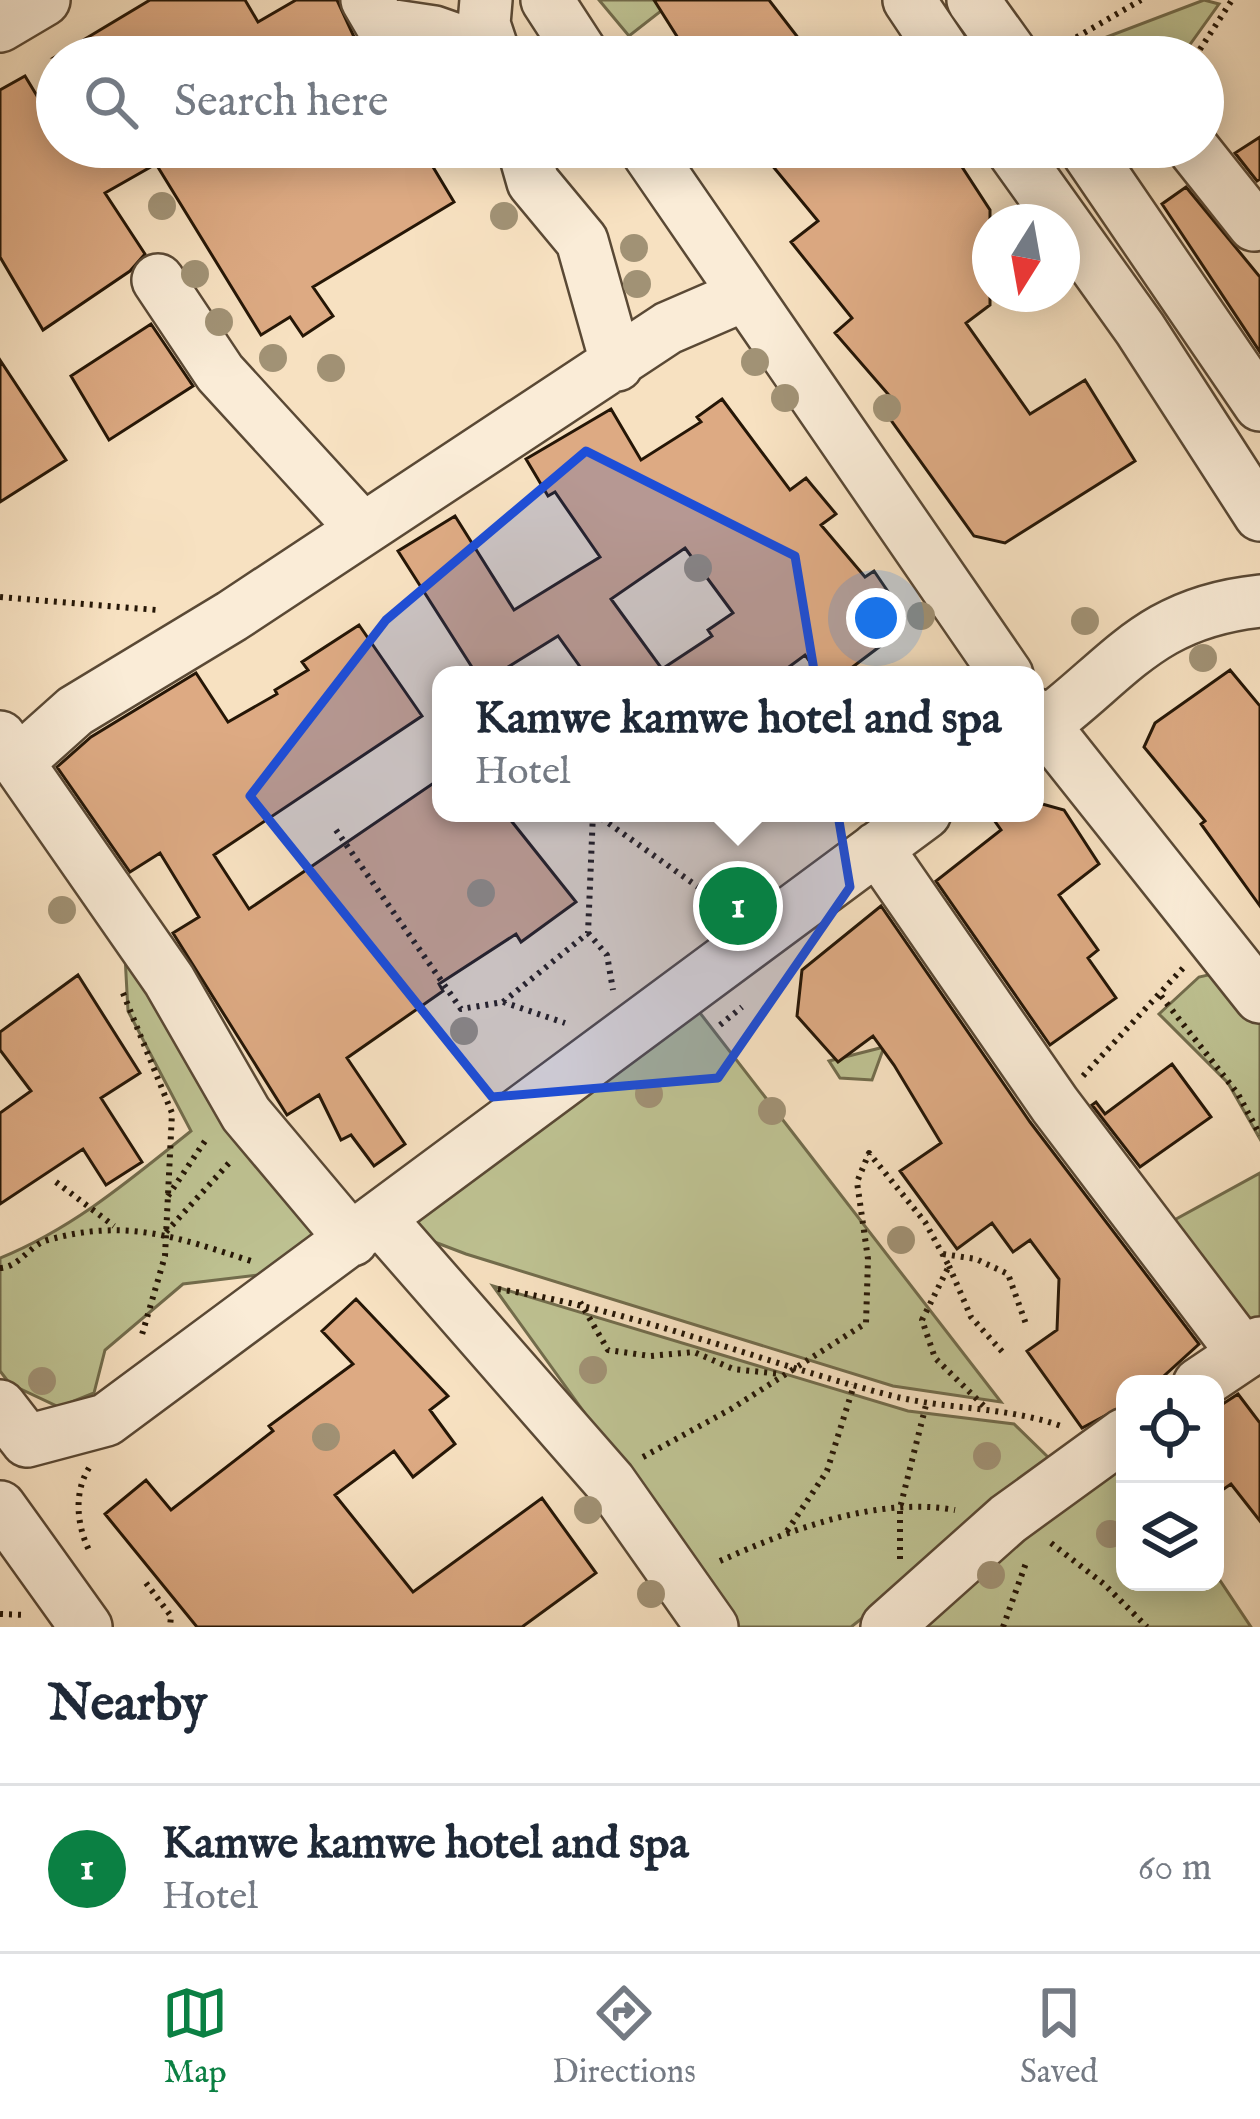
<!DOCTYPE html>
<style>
body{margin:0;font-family:"IM FELL English",serif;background:#f2f2f3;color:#1f2937}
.controls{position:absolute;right:36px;bottom:36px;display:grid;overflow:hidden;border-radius:24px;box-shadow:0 6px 30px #0003}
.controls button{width:108px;height:108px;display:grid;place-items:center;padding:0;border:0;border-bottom:3px solid #e0e1e3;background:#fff;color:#1f2937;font:60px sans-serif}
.compass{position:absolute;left:972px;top:204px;width:108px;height:108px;border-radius:50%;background:#fff;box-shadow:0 6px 30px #0003;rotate:191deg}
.you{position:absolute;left:876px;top:618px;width:42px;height:42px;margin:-30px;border:9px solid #fff;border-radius:50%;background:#1a73e8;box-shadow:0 0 0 18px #1a73e833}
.badge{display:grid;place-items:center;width:78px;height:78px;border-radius:50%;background:#0b8043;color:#fff;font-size:39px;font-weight:700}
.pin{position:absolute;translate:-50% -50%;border:6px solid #fff;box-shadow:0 3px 12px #0006}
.popup{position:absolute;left:432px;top:666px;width:612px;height:156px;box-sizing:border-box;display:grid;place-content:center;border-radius:24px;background:#fff;filter:drop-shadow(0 3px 9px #0005);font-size:39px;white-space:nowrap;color:#747a83}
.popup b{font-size:45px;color:#1f2937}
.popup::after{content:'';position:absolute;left:50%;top:100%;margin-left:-24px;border:24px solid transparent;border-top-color:#fff}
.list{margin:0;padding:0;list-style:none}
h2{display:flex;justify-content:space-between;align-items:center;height:156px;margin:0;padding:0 48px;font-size:51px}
h2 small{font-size:39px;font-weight:400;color:#747a83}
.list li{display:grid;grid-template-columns:78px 1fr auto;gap:36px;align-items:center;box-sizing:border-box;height:168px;padding:0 48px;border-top:3px solid #e0e1e3}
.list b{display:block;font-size:45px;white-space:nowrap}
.list p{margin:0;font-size:39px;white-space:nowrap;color:#747a83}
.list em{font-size:39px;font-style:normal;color:#747a83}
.icon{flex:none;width:66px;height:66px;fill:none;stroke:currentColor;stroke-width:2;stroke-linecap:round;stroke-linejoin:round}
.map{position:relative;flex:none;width:1260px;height:1627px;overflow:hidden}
.search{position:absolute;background:#fff;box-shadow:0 6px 30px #0003;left:36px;right:36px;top:36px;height:132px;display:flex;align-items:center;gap:30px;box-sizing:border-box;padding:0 42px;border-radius:66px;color:#747a83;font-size:45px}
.sheet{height:324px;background:#fff}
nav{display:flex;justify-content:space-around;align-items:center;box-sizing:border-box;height:168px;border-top:3px solid #e0e1e3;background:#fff;font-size:33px;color:#747a83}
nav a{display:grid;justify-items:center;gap:6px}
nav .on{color:#0b8043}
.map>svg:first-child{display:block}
.green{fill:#bec292;stroke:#726c4c;stroke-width:3}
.building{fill:#ddaa83;stroke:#251606;stroke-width:3;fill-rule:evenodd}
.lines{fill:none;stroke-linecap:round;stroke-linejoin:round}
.minor-casing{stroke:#5a4935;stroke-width:56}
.path{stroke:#251606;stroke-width:6;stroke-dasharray:3 6;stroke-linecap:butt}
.minor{stroke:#faecd7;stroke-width:51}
.tree{fill:#a19275}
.marked{fill:#1d4ed8;fill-opacity:0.2;stroke:#1d4ed8;stroke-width:9;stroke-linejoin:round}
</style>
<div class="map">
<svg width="1260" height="1627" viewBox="0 0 1260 1627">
<rect width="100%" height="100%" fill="#f7e1c1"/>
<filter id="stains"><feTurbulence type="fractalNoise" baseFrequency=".00167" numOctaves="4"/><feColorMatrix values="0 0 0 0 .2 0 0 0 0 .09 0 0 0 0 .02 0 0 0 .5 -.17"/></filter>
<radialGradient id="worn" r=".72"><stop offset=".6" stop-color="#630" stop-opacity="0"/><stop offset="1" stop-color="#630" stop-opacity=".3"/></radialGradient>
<!-- green -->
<path class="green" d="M599,0H675L629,36Z
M1204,0L1219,4L1181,57H1089L1104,38Z
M123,919L316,1186L317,1247L267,1274L183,1284L105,1350L94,1393L59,1407L10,1384L0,1371V1258C72,1229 130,1180 191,1131L128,1011Z
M1234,969L1260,984V1139L1228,1083L1159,1014L1199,977Z
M690,1000L1001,1402L893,1386L466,1254L390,1225Z
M884,1047L872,1080L840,1078L829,1061Z
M1260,1173V1328L1245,1339L1167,1224Z
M493,1286L908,1411L1014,1424L1049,1458L1016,1497L851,1627H739Z
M1125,1465V1582H1215V1573L1251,1627H881Z"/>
<!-- building -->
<path class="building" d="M150,0H245L258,22L296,0H337L355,39L379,57H55Z
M654,0H769L813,57H690Z
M25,76L57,129V147H421L454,202L313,287L333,316L303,336L290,317L261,335L156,164L105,193L145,254L130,271L43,330L0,257V90Z
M1260,137V179L1257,181L1235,153Z
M757,147H949L990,210V305L966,323L1030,414L1085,380L1135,461L1005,543L974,536L883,409L894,401L835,333L852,318L791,242L818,221Z
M1186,187L1260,277V352L1162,204Z
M151,324L193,386L109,440L71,376Z
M0,360L66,460L0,502Z
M722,399L790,490L806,478L836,514L821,525L865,577L874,571L891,596L904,617L889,629L895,635L842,675H819L805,655L778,675H586L558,636L495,675H477L398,551L455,516L514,610L600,557L555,492L548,496L526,459L611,409L641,460L701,422L697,417ZM685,548L733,613L708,630L712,636L662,669L611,599Z
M359,625L422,716L214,855L249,909L441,778V813H505L576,902L521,942L516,934L439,984L443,991L347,1058L405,1144L374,1166L351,1135L341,1140L319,1095L287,1115L173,933L199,917L160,853L130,872L57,767L91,737L196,673L228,722L277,694L275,690L308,670L302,662Z
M1230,670L1260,706V906L1201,824L1205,821L1144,747L1155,723Z
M1035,802L1064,810L1099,864L1059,895L1098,950L1088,958L1116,998L1050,1045L936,881L1001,830L989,813H1035Z
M881,906L1030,1122L1199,1344L1155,1384H1125V1405L1082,1428L1027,1351L1057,1330L1059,1279L1030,1240L1013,1252L992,1223L957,1249L900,1171L941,1143L894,1065L873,1036L838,1062L797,1016L802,970Z
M78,975L140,1073L101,1098L142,1162L106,1185L83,1149L0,1204V1113L31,1091L0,1050V1032Z
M1172,1064L1211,1117L1140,1167L1092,1105L1096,1102L1105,1114Z
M356,1299L448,1396L430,1410L455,1444L413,1477L394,1451L335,1495L413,1592L542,1498L596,1573L522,1627H197L105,1514L146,1480L171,1510L273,1431L269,1426L353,1364L322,1331Z
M1238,1394L1260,1423V1521L1231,1484L1215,1495V1409Z"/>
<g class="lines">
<defs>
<path id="minor" d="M367,0L381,24L434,32L494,53
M486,0L484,24L495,57
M547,0L584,57
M909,0L947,57
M973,0L1014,57
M0,26L44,0
M523,147L533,182L582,241L617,365
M644,147L1007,675
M1010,147L1140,329L1260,515
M1084,147L1260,405
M1192,147L1254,225L1260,222
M158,280L220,373L361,527
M1035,714L1260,997
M1035,732C1119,671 1146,613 1260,601
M0,737L169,980L246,1114L352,1240
M18,762L75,711L232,616L668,328L742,296
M877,848L1055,1105L1244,1354
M379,1218L610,1482L712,1627
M1199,1384L1260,1343
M0,1406L27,1441
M27,1441L106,1420L925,813
M0,1507L86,1627
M887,1627L1008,1519L1125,1434"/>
</defs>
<!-- minor casing -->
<use href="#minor" class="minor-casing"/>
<!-- path -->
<path class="path" d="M1060,57L1065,44L1141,0
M1195,57L1232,0
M0,597L157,610
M594,813L701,889L710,919
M336,830L461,1009L503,1002L565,1023
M588,933L607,955L613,990
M123,993L172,1113L165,1256L141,1338
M1161,996L1238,1094L1260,1135
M503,1002L588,933L593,813
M720,1025L742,1007
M1083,1076L1184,967
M56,1182L114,1226
M168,1196L207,1138
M166,1232L230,1162
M943,1254L976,1259L1008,1274L1026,1324
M949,1266L971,1317L1006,1356
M0,1268C20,1267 29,1245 48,1240C125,1218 177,1237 251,1261
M498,1289C632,1310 758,1361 889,1395C946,1410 1005,1406 1061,1426
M580,1302L608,1350L650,1356L694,1352L733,1369L780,1374
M643,1457L731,1409L866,1323L868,1259L857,1182L869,1153L925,1222L949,1266L922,1320L935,1358L987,1409
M89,1468C73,1493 77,1527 90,1552
M787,1531L827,1471L854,1385
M1051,1543L1104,1584L1147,1627
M900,1559V1508L927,1401
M720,1561C789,1530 878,1496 955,1510
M146,1583L171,1616L170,1627
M0,1614L26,1615
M1003,1627L1026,1563"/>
<!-- minor -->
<use href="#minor" class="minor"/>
</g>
<!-- trees -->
<g class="tree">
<circle cx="162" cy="206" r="14"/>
<circle cx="504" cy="216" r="14"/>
<circle cx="634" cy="248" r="14"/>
<circle cx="195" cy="274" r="14"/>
<circle cx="637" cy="284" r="14"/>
<circle cx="219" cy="322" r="14"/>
<circle cx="273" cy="358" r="14"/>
<circle cx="755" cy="362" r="14"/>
<circle cx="331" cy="368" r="14"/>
<circle cx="785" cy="398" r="14"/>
<circle cx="887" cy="408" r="14"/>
<circle cx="698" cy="568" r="14"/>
<circle cx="921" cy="616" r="14"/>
<circle cx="1085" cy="621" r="14"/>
<circle cx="1203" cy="658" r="14"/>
<circle cx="481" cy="893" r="14"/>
<circle cx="62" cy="910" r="14"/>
<circle cx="464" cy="1031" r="14"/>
<circle cx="649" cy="1094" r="14"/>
<circle cx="772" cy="1111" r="14"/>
<circle cx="901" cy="1240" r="14"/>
<circle cx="593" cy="1370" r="14"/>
<circle cx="42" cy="1381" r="14"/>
<circle cx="326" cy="1437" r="14"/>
<circle cx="987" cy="1456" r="14"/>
<circle cx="588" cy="1510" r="14"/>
<circle cx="1110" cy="1534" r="14"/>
<circle cx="991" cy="1575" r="14"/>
<circle cx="651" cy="1594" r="14"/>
</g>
<!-- marked area -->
<path class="marked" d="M586,451L795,556L850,887L718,1078L492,1097L250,796L386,620Z"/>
<rect width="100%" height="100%" filter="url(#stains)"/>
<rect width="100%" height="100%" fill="url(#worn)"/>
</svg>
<div class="controls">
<button><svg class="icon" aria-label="locate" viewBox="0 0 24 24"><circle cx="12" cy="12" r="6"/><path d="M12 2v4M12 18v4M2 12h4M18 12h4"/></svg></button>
<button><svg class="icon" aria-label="layers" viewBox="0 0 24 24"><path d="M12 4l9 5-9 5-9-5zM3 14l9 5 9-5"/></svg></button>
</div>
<svg class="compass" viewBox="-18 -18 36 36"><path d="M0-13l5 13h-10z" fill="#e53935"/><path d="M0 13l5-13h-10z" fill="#747a83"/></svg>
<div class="you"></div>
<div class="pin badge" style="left:738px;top:906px">1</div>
<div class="popup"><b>Kamwe kamwe hotel and spa</b>Hotel</div>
<div class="search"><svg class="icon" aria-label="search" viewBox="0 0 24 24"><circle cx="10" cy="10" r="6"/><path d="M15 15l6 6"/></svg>Search here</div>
</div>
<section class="sheet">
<h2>Nearby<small></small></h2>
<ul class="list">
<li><span class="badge">1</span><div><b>Kamwe kamwe hotel and spa</b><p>Hotel</p></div><em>60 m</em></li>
</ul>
</section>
<nav>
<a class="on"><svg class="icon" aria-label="map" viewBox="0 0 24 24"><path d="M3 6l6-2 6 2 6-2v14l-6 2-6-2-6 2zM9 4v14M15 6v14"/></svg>Map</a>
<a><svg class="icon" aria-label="directions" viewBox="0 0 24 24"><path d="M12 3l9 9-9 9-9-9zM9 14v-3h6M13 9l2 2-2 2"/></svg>Directions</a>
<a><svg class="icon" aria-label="saved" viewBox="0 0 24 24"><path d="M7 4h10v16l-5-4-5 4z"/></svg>Saved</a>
</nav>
